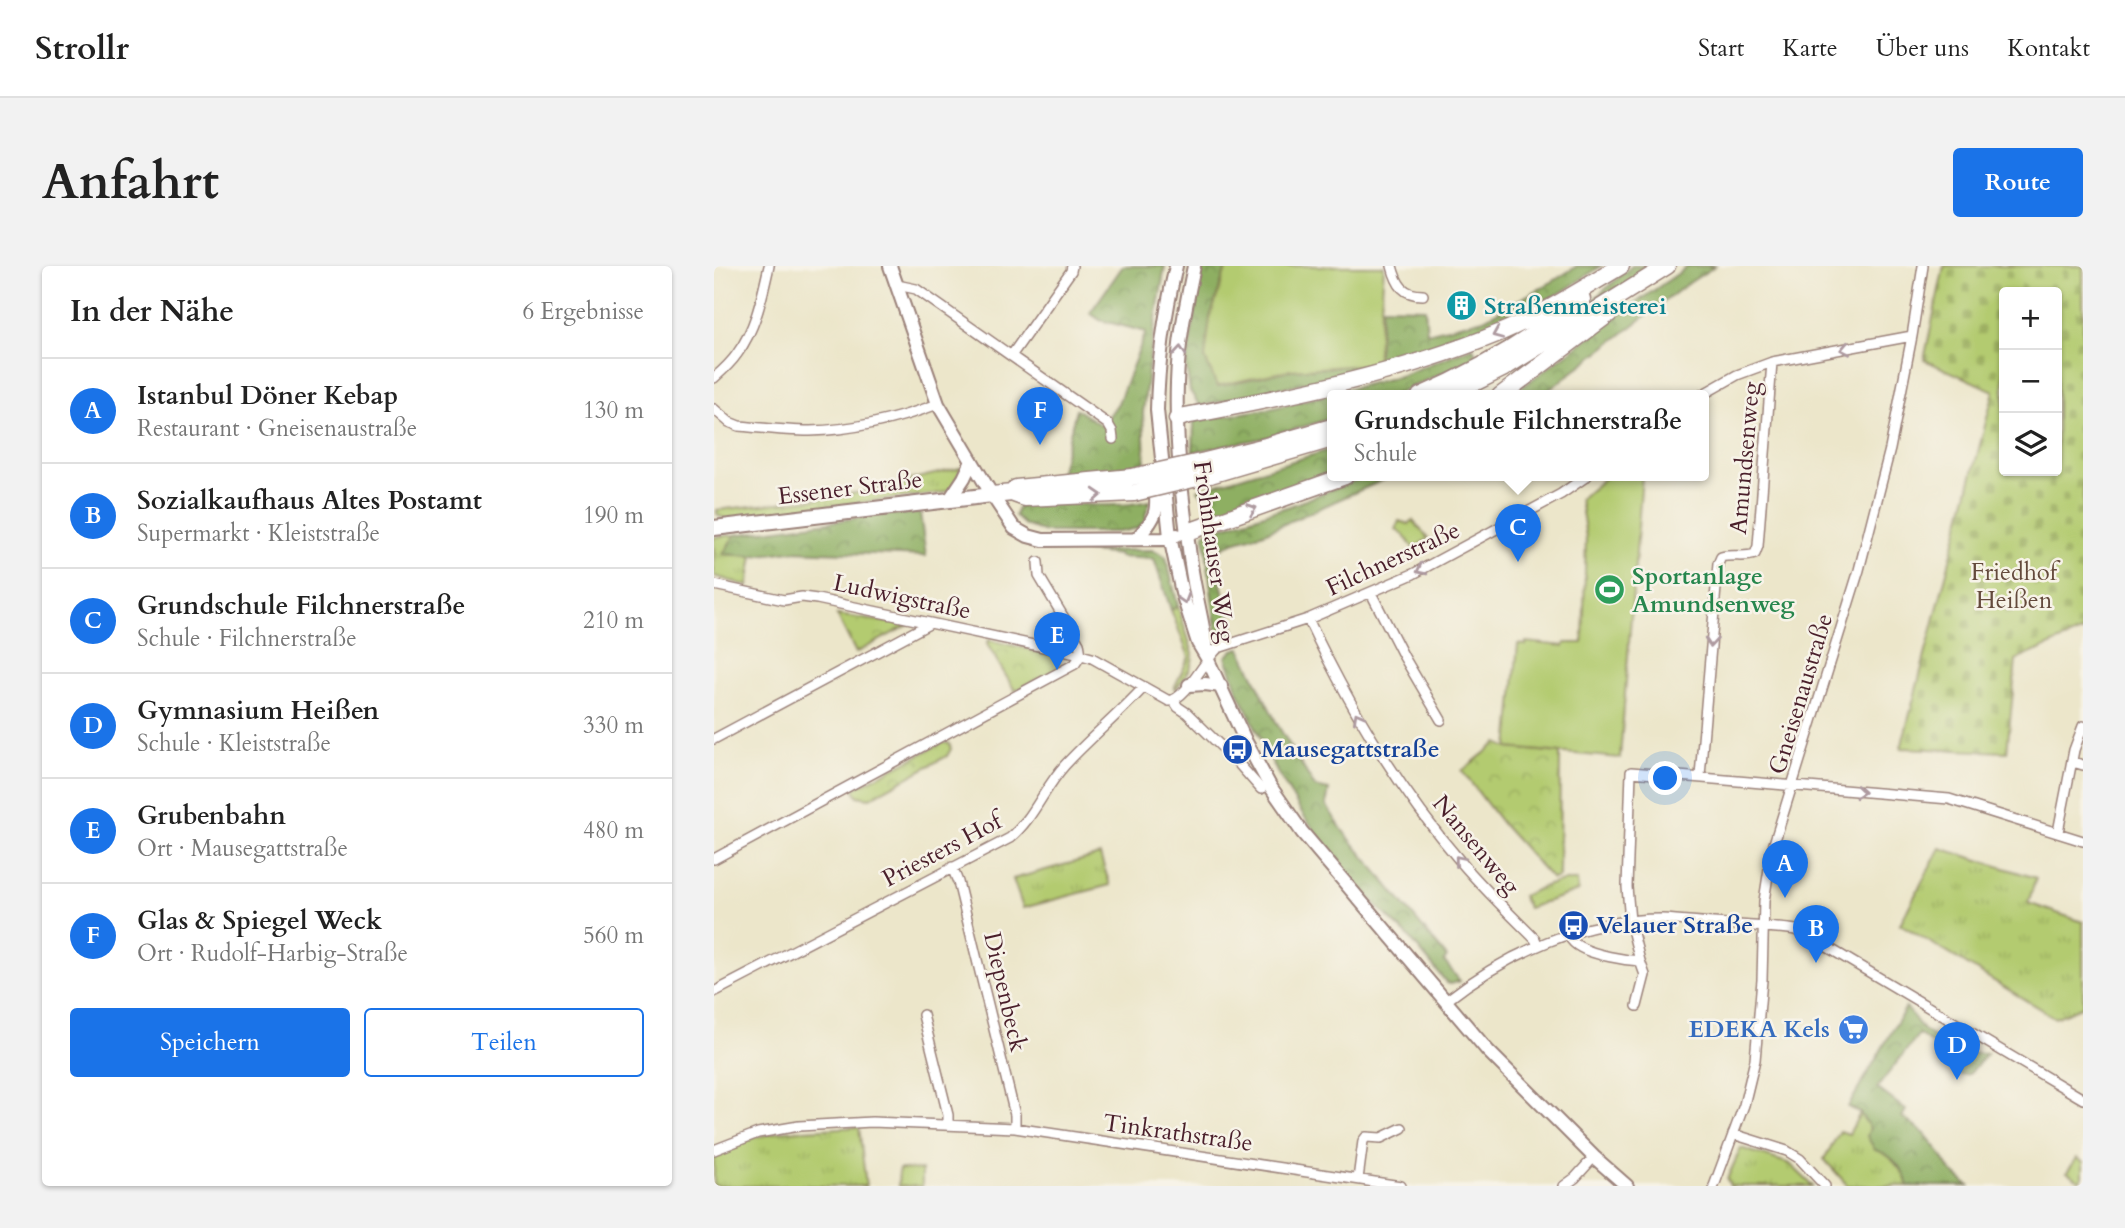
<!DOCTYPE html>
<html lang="de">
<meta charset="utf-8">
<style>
body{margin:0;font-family:Cardo,serif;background:#f2f2f2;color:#222}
.controls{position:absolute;right:21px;top:21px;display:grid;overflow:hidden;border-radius:7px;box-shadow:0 2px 5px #0004}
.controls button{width:63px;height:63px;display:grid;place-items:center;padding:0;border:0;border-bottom:2px solid #e0e0e0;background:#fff;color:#222;font:35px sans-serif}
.you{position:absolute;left:952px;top:513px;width:24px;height:24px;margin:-18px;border:5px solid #fff;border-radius:50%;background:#1a73e8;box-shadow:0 0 0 10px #1a73e833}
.badge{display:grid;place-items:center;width:46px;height:46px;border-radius:50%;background:#1a73e8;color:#fff;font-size:23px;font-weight:700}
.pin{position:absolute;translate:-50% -58px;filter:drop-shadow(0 2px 4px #0008)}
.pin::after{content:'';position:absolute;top:37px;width:24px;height:21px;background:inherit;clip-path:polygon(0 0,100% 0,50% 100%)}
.popup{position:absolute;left:613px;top:124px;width:382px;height:91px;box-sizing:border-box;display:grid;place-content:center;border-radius:7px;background:#fff;filter:drop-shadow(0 2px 5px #0005);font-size:23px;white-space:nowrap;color:#767676}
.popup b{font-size:26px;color:#222}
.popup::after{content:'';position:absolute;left:50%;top:100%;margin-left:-14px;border:14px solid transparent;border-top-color:#fff}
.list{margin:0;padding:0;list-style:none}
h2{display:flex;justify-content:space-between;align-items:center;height:91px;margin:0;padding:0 28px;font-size:30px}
h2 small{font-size:23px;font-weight:400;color:#767676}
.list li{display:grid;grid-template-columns:46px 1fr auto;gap:21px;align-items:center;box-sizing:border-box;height:105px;padding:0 28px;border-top:2px solid #e0e0e0}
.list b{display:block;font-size:26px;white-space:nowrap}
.list p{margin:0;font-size:23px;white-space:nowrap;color:#767676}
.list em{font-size:23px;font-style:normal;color:#767676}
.actions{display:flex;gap:14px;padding:21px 28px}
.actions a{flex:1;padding:16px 0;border:2px solid #1a73e8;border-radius:7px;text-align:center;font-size:24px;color:#1a73e8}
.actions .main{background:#1a73e8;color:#fff}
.icon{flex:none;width:38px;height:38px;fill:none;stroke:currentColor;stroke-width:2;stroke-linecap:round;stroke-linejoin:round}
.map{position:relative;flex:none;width:1369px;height:920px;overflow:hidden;border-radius:7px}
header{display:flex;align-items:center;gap:42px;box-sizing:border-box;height:98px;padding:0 35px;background:#fff;border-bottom:2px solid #e0e0e0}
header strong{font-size:33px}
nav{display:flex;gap:38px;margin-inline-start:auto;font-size:24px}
.intro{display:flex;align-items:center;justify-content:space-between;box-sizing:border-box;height:168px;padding:0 42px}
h1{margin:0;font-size:49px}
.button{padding:18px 32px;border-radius:7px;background:#1a73e8;color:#fff;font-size:24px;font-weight:700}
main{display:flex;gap:42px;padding:0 42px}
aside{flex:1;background:#fff;border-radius:7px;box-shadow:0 2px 5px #0004}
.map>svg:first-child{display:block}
.grass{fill:url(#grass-tufts);stroke:#7e754e;stroke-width:2}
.forest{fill:url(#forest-crowns);stroke:#6c6746;stroke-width:2}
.cemetery{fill:url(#cemetery-stones);stroke:#7e754e;stroke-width:2;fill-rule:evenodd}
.park{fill:url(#park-crowns);stroke:#7e754e;stroke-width:2}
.garden{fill:#b3cb70;stroke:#7e754e;stroke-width:2}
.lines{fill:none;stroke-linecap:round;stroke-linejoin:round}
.street-casing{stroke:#9b827a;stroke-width:12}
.secondary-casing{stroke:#9b827a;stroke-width:16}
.primary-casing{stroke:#9b827a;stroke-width:18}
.highway-casing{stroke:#9b827a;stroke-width:19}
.street{stroke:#fff;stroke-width:9}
.secondary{stroke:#fff;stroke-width:12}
.primary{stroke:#fff;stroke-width:14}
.highway{stroke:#fff;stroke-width:16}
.highway-bridge-casing{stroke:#9b827a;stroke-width:19;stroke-linecap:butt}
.highway-bridge{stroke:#fff;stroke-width:16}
.oneway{stroke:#ae9aa0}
.labels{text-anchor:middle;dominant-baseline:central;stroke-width:5;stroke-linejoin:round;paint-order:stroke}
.culture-label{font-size:24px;font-weight:bold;fill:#0d838f;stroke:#f7f3e8;text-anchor:start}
.street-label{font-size:24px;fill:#4a1f2b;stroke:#f7f3e8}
.park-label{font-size:24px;fill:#644a3c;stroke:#f7f3e8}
.leisure-label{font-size:24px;font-weight:bold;fill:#27864d;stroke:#f7f3e8;text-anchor:start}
.transit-label{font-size:24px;font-weight:bold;fill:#164399;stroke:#f7f3e8;text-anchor:start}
.shop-label{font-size:24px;font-weight:bold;fill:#366cbe;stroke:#f7f3e8;text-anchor:end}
</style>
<header>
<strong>Strollr</strong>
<nav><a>Start</a><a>Karte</a><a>Über uns</a><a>Kontakt</a></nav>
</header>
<div class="intro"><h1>Anfahrt</h1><a class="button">Route</a></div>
<main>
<aside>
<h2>In der Nähe<small>6 Ergebnisse</small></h2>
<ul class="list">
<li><span class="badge">A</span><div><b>Istanbul Döner Kebap</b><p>Restaurant · Gneisenaustraße</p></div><em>130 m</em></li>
<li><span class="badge">B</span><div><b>Sozialkaufhaus Altes Postamt</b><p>Supermarkt · Kleiststraße</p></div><em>190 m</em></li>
<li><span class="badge">C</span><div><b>Grundschule Filchnerstraße</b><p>Schule · Filchnerstraße</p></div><em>210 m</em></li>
<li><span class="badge">D</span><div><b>Gymnasium Heißen</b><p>Schule · Kleiststraße</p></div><em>330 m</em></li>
<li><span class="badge">E</span><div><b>Grubenbahn</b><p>Ort · Mausegattstraße</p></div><em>480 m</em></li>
<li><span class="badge">F</span><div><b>Glas &amp; Spiegel Weck</b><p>Ort · Rudolf-Harbig-Straße</p></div><em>560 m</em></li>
</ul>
<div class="actions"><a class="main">Speichern</a><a>Teilen</a></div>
</aside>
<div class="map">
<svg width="1369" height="920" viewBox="0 0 1369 920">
<defs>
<pattern id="grass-tufts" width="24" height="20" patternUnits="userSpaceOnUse" patternTransform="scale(1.75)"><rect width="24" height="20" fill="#b3cb70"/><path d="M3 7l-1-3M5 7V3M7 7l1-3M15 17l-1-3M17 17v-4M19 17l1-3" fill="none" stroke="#9bae61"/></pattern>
<pattern id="forest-crowns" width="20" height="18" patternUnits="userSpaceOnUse" patternTransform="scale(1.75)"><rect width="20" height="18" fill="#8eaf62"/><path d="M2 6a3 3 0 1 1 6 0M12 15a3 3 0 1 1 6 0" fill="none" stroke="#768e51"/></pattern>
<pattern id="cemetery-stones" width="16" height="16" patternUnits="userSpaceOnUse" patternTransform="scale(1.75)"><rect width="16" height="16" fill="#b3cb70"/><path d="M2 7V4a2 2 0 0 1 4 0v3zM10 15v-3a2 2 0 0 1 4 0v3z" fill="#9bae61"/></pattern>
<pattern id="park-crowns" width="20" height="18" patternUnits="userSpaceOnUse" patternTransform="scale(1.75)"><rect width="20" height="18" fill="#b3cb70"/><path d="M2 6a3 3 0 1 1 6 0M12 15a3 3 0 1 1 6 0" fill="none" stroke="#9bae61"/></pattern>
</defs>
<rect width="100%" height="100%" fill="#f7f3e8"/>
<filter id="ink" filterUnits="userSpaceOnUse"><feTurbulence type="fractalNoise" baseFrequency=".0143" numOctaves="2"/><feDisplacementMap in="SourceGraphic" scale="14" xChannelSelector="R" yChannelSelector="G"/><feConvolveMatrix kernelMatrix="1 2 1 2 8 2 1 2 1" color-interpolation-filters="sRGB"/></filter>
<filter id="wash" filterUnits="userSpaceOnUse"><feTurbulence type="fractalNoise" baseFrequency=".00686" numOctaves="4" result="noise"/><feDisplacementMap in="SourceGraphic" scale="28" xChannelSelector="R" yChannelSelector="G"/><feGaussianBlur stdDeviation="1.57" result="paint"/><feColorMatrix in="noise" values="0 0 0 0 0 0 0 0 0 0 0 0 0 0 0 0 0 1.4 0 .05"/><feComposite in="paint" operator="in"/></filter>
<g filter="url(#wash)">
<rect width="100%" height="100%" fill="#ece6ca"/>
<!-- grass -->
<path class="grass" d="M250,201L236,224L227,227L11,253L3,248V244L117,231L195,218V214Z
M21,269L10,288L39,290L34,320L0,310V271Z
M464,340L479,388C479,402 470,412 462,423L460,422L475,391L457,344Z
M1226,582L1322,612L1314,637L1369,656V740L1341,752L1186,658Z
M386,589L396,619L309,642L299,613Z
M850,615H863L864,625L814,642L808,630L834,619Z
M1146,847L1173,887L1191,910L1194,920H1134L1110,893L1126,865L1135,868Z
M145,861L152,920H0V889L38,872L71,865Z
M1027,882L1076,898L1099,920H1016L1013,913Z"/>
<!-- forest -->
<path class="forest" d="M409,0H451L436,88L429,147L431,197L405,203L389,209H346L362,143L388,160L404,137L432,66L386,54L376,47Z
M489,0H513L496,52L504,120L576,104L663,98L668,41L711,42L713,67L770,53L838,16L863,0H887L848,26L782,60L717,86L678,97L486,140L476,125L472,100Z
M918,0H941L883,37L879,34Z
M975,0H1001L972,19L827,130H796L923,36Z
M759,81L763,91L678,130H618V152L555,171L479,186L480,155L560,142L686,110Z
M618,183V208L503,247L484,224Z
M653,210H678L550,267L519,276L506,283L503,290L502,300L521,368L512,371L502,362L490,267L576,240Z
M333,235C368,239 402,242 436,235L431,250L434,253L424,262L405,266H331L311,259L301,250L306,236Z
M206,247L212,290L77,285L39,290L9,288L21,269L165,249Z
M438,284L446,287L452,291L464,340L457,344L440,293L405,291V289L369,285Z
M526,382L563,458L601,521L615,524L612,539L629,565L733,691L730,695L746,715L737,718L733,717L695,671L666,643L636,610L592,553L563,506L524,425L512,391L519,384Z
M1192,741L1209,764L1245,787L1273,788L1255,808L1247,809L1235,800L1238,794L1205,768L1163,822L1192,844L1188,851L1211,868L1224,884L1237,905L1255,920H1194C1190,904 1178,888 1161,884L1153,870L1156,862L1146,847L1134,841Z"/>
<!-- cemetery -->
<path class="cemetery" d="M1230,0H1369V365L1302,394L1293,486L1187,482L1280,125L1210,94ZM1290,26H1343V205H1290Z"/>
<!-- park -->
<path class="park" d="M699,254L714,272L700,283L689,268L682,264L685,255L695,258Z
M123,349L194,359L142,387Z
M274,374L345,390L346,401L301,425L273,378Z
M228,477H235L237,483L233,490L156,532L144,530L139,523Z
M783,477L794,482L846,487L845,611L838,613L790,560L748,505Z"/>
<!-- garden -->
<path class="garden" d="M513,0H670L663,98L576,104L503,120L491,92L496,52Z
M893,210H928L906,492L794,482L804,378L812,379V376L850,380L851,377H869L872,271L866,233Z
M1363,892L1369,896V911L1366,915L1353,906Z
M185,903L208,904V920H184Z"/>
</g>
<g filter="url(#ink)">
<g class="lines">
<defs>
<path id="street" d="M678,0C683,19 689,29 709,29
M183,19L202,23L394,158L398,165L399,173
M297,90L357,5L358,0
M0,112C8,105 17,97 23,88C42,62 48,31 55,0
M986,130L1023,109L1058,96L1198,70
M0,143L15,156L25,160C48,162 72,165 96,165C139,164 184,153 224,138
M324,296L325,310L365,377L367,389
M0,319L70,334L88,331L103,333L367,389L378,392L455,435C473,432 489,396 504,382L594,353L699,308L847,228L873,210
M657,327L690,391L727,454
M594,353C635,440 684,523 747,596C770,623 796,648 821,673L824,680
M460,435L464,441L473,447L524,497L547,523
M0,473L215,358
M1359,496L1369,499
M986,510L1004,298L1007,291C1019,288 1031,292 1041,288L1044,280L1058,96
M1344,566L1360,484L1369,460
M0,593L361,398L367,389
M238,601L244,616L301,849V862
M854,669C857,674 860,678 866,681C880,689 910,694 926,695L931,709L923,740
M926,695L916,655L913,621L917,506L1235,533L1369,575
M0,726L296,572C320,552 330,522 351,499C376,472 404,449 429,422
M732,735C793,687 869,653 948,653C970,654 991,657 1012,658C1036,660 1059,661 1082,664L1093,669L1369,833
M209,749L234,849V859
M1019,868L1073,885L1086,893L1111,920
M0,884L44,867L85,860L158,856L301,862L687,920
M644,913L649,875L652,871L667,872L688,862
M850,920L861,912L880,891
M1000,920L1030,839L1041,794L1048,714L1050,635L1058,584L1145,304L1176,183L1198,70L1209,0"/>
<path id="secondary" d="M176,0L224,138L278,229L300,262L314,270L329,274L450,273L463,269
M462,0C451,47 444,96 443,144L456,271L468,327L484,377L493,392L532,476L556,520L588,566L774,785L880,891L913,920
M480,0C472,39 464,77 463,117C461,177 469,239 477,298C481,329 490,358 493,388
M236,233L250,212L258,195
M422,273C444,250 444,245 441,214
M475,419L491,418L507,420"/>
<path id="primary" d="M0,262L278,229"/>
<path id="highway" d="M706,130C764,105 819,72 868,33
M734,130L790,102L953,0
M786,130L896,47
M463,153L471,150C577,130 685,108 785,67C828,49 868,23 907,0
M491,195L552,180L618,161
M496,209L618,173
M300,228L311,232L420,227
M278,229L298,227L302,222L418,211
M474,266L631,210"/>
</defs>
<!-- street casing -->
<use href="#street" class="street-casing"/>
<!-- secondary casing -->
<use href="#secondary" class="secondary-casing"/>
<!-- primary casing -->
<use href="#primary" class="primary-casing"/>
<!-- highway casing -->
<use href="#highway" class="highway-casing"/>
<!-- street -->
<use href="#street" class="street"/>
<!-- secondary -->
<use href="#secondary" class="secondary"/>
<!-- primary -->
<use href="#primary" class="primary"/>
<!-- highway -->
<use href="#highway" class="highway"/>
<defs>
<path id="highway-bridge" d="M418,211L491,195
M420,227L496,209"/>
</defs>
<!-- highway-bridge casing -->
<use href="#highway-bridge" class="highway-bridge-casing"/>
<!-- highway-bridge -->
<use href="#highway-bridge" class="highway-bridge"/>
</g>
<!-- one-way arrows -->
<defs><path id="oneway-chevron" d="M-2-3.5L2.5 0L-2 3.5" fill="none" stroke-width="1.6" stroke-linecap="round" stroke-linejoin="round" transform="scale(1.75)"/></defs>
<g class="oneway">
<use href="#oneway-chevron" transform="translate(783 68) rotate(157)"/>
<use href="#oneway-chevron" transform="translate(1131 83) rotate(169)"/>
<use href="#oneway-chevron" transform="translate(466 85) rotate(-85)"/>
<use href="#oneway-chevron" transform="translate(383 229) rotate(-3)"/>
<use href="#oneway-chevron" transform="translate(538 243) rotate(-19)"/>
<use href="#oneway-chevron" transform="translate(707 304) rotate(154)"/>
<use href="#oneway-chevron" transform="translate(470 333) rotate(73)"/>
<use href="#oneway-chevron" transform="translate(997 376) rotate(95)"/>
<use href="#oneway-chevron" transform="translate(644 451) rotate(-119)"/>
<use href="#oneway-chevron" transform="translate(1146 526) rotate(5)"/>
<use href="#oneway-chevron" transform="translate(745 594) rotate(-130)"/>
</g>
</g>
<!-- icons -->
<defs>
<symbol id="building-disc" viewBox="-11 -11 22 22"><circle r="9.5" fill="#0f9aa8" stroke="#f7f3e8"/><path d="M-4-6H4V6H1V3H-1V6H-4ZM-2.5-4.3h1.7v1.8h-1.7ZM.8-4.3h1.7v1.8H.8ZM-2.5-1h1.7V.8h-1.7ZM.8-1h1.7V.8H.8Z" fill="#fff"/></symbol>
<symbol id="stadium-disc" viewBox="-11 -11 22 22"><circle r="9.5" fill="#2e9e5b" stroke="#f7f3e8"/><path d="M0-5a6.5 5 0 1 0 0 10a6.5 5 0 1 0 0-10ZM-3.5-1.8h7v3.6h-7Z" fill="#fff"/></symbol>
<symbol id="bus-disc" viewBox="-11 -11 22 22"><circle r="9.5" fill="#1a4fb4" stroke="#f7f3e8"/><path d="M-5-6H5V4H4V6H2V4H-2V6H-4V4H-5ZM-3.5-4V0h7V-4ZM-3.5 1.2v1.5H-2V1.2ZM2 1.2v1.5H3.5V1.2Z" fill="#fff"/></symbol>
<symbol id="supermarket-disc" viewBox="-11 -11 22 22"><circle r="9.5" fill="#3f7fe0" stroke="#f7f3e8"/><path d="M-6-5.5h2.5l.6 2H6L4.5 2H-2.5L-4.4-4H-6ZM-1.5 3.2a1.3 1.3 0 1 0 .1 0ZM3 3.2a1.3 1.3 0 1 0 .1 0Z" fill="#fff"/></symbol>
</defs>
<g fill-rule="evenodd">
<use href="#building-disc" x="730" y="22" width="35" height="35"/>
<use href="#stadium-disc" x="878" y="306" width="35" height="35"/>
<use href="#bus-disc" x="506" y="466" width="35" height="35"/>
<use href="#bus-disc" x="842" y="642" width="35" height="35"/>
<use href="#supermarket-disc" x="1122" y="746" width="35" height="35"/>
</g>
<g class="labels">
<!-- culture labels -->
<g class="culture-label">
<text x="770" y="40">Straßenmeisterei</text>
</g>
<!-- street labels -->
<g class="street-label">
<text transform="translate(1031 192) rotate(-85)">Amundsenweg</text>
<text transform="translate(136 222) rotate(-7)">Essener Straße</text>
<text transform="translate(500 286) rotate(82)">Frohnhauser Weg</text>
<text transform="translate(679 293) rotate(-25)">Filchnerstraße</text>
<text transform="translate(188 331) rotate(12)">Ludwigstraße</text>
<text transform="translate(1087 428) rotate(-73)">Gneisenaustraße</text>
<text transform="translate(762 579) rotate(50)">Nansenweg</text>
<text transform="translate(228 584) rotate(-28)">Priesters Hof</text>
<text transform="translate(291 726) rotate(77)">Diepenbeck</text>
<text transform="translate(464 867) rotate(8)">Tinkrathstraße</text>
</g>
<!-- park labels -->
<g class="park-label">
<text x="1300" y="306">Friedhof<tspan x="1300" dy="28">Heißen</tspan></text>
</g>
<!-- leisure labels -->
<g class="leisure-label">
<text x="918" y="310">Sportanlage<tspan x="918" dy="28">Amundsenweg</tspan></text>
</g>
<!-- transit labels -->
<g class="transit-label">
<text x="547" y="483">Mausegattstraße</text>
<text x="882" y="659">Velauer Straße</text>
</g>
<!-- shop labels -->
<g class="shop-label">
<text x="1116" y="763">EDEKA Kels</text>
</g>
</g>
</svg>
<div class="controls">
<button>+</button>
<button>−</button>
<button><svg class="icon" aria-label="layers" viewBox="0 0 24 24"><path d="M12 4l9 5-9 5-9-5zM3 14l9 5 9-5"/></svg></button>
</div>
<div class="you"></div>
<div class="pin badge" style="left:1071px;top:632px">A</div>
<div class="pin badge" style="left:1102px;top:697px">B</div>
<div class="pin badge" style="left:804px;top:296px">C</div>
<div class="popup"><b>Grundschule Filchnerstraße</b>Schule</div>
<div class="pin badge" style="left:1243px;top:814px">D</div>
<div class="pin badge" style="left:343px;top:404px">E</div>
<div class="pin badge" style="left:326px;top:179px">F</div>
</div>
</main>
